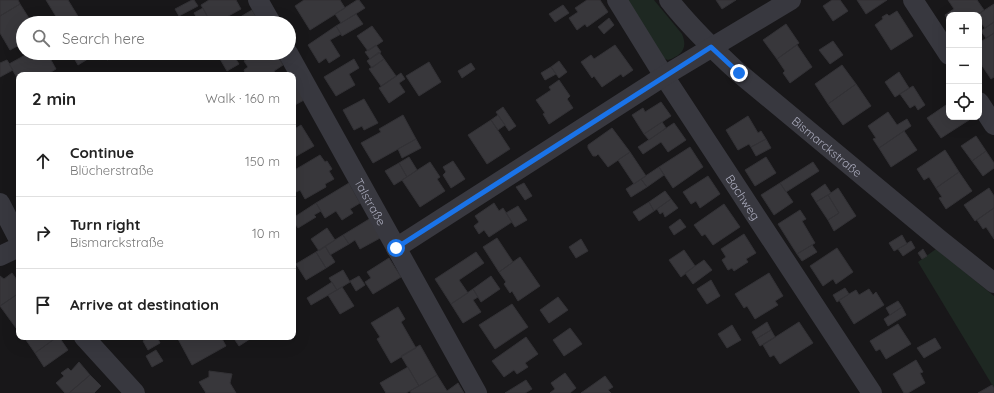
<!DOCTYPE html>
<meta charset="utf-8">
<style>
body{margin:0;font-family:Quicksand,sans-serif;background:#f6f6f6;color:#222}
.controls{position:absolute;right:12px;top:12px;display:grid;overflow:hidden;border-radius:8px;box-shadow:0 4px 16px #0002}
.controls button{width:36px;height:36px;display:grid;place-items:center;padding:0;border:0;border-bottom:1px solid #e0e0e0;background:#fff;color:#222;font:20px sans-serif}
.stop{position:absolute;width:12px;height:12px;margin:-9px;border:3px solid #1a73e8;border-radius:50%;background:#fff}
.stop.end{background:#1a73e8;border-color:#fff;box-shadow:0 1px 4px #0008}
.list{margin:0;padding:0;list-style:none}
h2{display:flex;justify-content:space-between;align-items:center;height:52px;margin:0;padding:0 16px;font-size:17px}
h2 small{font-size:13px;font-weight:400;color:#767676}
.list li{display:grid;grid-template-columns:26px 1fr auto;gap:12px;align-items:center;box-sizing:border-box;height:72px;padding:0 16px;border-top:1px solid #e0e0e0}
.list b{display:block;font-size:15px;white-space:nowrap}
.list p{margin:0;font-size:13px;white-space:nowrap;color:#767676}
.list em{font-size:13px;font-style:normal;color:#767676}
.icon{flex:none;width:22px;height:22px;fill:none;stroke:currentColor;stroke-width:2;stroke-linecap:round;stroke-linejoin:round}
.map{position:relative;flex:none;width:994px;height:393px;overflow:hidden}
.search{position:absolute;background:#fff;box-shadow:0 4px 16px #0002;left:16px;top:16px;width:280px;height:44px;display:flex;align-items:center;gap:10px;box-sizing:border-box;padding:0 14px;border-radius:22px;color:#767676;font-size:15px}
.panel{position:absolute;background:#fff;box-shadow:0 4px 16px #0002;left:16px;top:72px;width:280px;height:268px;border-radius:8px}
.map>svg:first-child{display:block}
.green{fill:#1e2822}
.building{fill:#38373b;stroke:#323135}
.lines{fill:none;stroke-linecap:round;stroke-linejoin:round}
.minor{stroke:#38383f;stroke-width:20}
.route{stroke:#1a73e8;stroke-width:5}
.labels{text-anchor:middle;dominant-baseline:central;stroke-width:3;stroke-linejoin:round;paint-order:stroke}
.street-label{font-size:12px;fill:#a8a9ba;stroke:#131214}
</style>
<div class="map">
<svg width="994" height="393" viewBox="0 0 994 393">
<rect width="100%" height="100%" fill="#181719"/>
<!-- green -->
<path class="green" d="M624,0H654L682,34C688,48 682,55 668,60L663,58Z
M936,249L994,296V388L918,262Z"/>
<!-- building -->
<path class="building" d="M0,0H18L20,4L0,16Z
M46,0H68L79,18L71,23H60Z
M192,0H194L198,6L179,16L175,9Z
M209,0H236L241,9L216,23H211L201,5Z
M304,0H340L345,8L310,30L295,6Z
M357,0H359L365,8L341,23L335,14Z
M587,0H600L608,12L587,27L585,24L577,30L569,18L578,12L575,8Z
M716,0H736L722,9Z
M832,0H840L848,11L833,21L823,6Z
M857,0H887L866,14Z
M948,0H977L984,10L977,15H949V22L945,15L954,9Z
M20,4L32,23H23V43L10,50L0,33V16Z
M994,4V22L985,28L979,20V15H977Z
M563,5L569,13L555,22L549,14Z
M203,8L211,23H200L194,13Z
M252,10L260,23H230Z
M897,11L913,36L891,50L875,25L883,19L882,17L887,14L889,16Z
M356,14L363,24L342,36L336,26Z
M609,18L614,25L604,34L598,27Z
M994,22V33L986,38L981,31Z
M786,24L799,43L777,59L763,40Z
M336,26L341,34L330,40L340,56L329,63L326,58L319,63L308,45Z
M372,26L383,41L368,51L357,36Z
M994,33V77L991,79L979,61V43Z
M833,41L843,55L830,64L819,50Z
M376,45L381,52L370,59L365,52Z
M615,45L633,70L623,77L621,74L602,87L594,76L592,78L581,62L591,55L594,59Z
M797,45L812,67L790,83L783,73L785,71L777,59Z
M379,52L384,59L372,68L367,61Z
M29,53H47L56,69L46,75H19V81L9,64Z
M71,53H89L91,57L78,65Z
M103,53H109L112,58L107,60Z
M230,53H232L239,64L227,71L220,59Z
M257,53H276L283,65L274,71L276,75H246L244,70L248,67L244,61Z
M354,59L359,68L349,74L355,85L336,96L324,77Z
M384,59L396,76L381,86L369,69Z
M7,60L13,70L0,77V63Z
M559,61L567,72L559,78L551,67Z
M429,62L441,82L419,96L406,76Z
M471,63L475,69L462,78L458,71Z
M842,65L856,84L828,104L815,84Z
M551,67L556,74L545,80L541,73Z
M899,72L909,88L895,97L885,82Z
M401,73L405,79L399,83L405,92L389,103L379,88Z
M293,80L304,100L293,106Z
M559,80L570,96L567,99L573,108L549,124L543,114L545,113L536,100L551,90L549,87Z
M856,84L871,106L843,125L828,104Z
M913,86L925,105L918,110L915,105L910,108L900,94Z
M364,99L378,123L364,130L362,126L354,130L343,110Z
M661,102L671,116L644,134L632,115L643,108L645,112Z
M949,103V117H967L969,120L941,138L927,118Z
M503,107L516,126L509,131L496,112Z
M888,112L897,125L907,119L911,126L879,148L873,139L876,138L868,126Z
M403,115L416,139L373,163L361,143L381,132L379,129Z
M498,115L505,125L498,130L491,120Z
M748,116L758,133L761,131L766,139L751,147L749,144L738,150L726,130Z
M491,120L510,149L487,164L468,135Z
M662,122L666,128L649,140L644,134Z
M674,123L686,140L668,152L661,142L643,154L638,147Z
M301,125L314,146L293,158V130Z
M612,128L630,152L608,167L598,154L596,156H593L588,148V145Z
M904,131L917,150L891,167L879,148Z
M976,136L986,151L972,161L961,146Z
M416,139L421,148L402,158L398,149Z
M766,139L771,148L756,156L751,147Z
M690,147L703,167L673,188L659,167Z
M945,150L959,172L936,188L929,177L924,180L917,169Z
M986,151L994,163V168L983,176L972,161Z
M630,152L646,176L634,184L618,160Z
M320,155L325,162L327,161L332,169L329,171L334,179L325,184L326,187L305,199L300,190L296,192L293,187V171Z
M409,157L417,170L407,177L399,163Z
M766,157L776,173L755,186L745,170Z
M453,161L465,179L451,188L443,175L446,172L443,167Z
M430,162L440,177L437,179L445,191L420,207L402,180Z
M813,162L819,171L786,192L780,183Z
M399,163L407,177L394,185L385,171Z
M659,167L664,175L647,187L641,179Z
M959,172L972,191L946,209L939,198L942,197L936,188Z
M708,176L720,194L700,208L696,201L691,204L683,192Z
M641,179L647,187L631,197L626,189Z
M349,183L360,203L350,209L353,213L342,220L336,211L325,218L316,203Z
M524,183L532,196L525,200L516,187Z
M780,183L793,202L774,215L761,195Z
M825,184L831,193L816,202L811,194Z
M838,188L856,216L834,231L828,220L839,213L828,195Z
M989,188L994,196V208L975,221L964,205Z
M665,191L671,199L654,211L649,202Z
M828,195L839,213L828,220L816,202Z
M671,199L678,208L665,217L663,212L660,214L657,209Z
M649,202L654,211L639,221L633,212Z
M316,203L321,211L314,215L316,217L298,228L296,225L293,226V218Z
M494,203L499,211L503,208L512,222L489,237L484,230L479,234L474,226L479,222L475,216Z
M724,204L740,227L713,245L705,234L702,236L694,225Z
M518,206L527,220L515,227L506,213Z
M994,208V239L986,227L983,229L977,220Z
M800,210L806,219L802,221L815,243L797,254L778,224Z
M371,218L382,237L360,249L355,240L349,244L343,235Z
M680,219L686,227L674,235L669,227Z
M327,228L335,240L319,251L311,239Z
M744,234L756,253L746,259L748,262L734,271L732,268L728,270L722,260L726,257L721,249Z
M343,235L349,244L330,255L325,246Z
M902,235L907,244L894,251L889,243Z
M497,238L513,262L499,272L483,247Z
M581,239L588,251L576,258L569,247Z
M911,241L915,248L903,256L898,249Z
M812,245L817,252L802,261L797,254Z
M325,246L335,262L326,268L316,252Z
M837,248L853,272L836,284L833,279L823,286L810,266Z
M923,249L927,256L922,259L918,253Z
M684,250L695,266L681,277L669,260Z
M316,252L326,268L306,280L296,264Z
M476,252L484,263L459,280L468,293L451,304L435,279Z
M520,257L540,286L518,301L512,291L510,293L504,284L506,282L499,272Z
M389,258L401,277L373,294L365,282L371,278L367,272Z
M704,260L712,270L693,284L685,273Z
M343,270L350,282L337,290L329,278Z
M12,273L19,283V293L0,306V276L4,279Z
M769,273L783,296L775,301L778,305L755,319L747,306L744,308L735,294Z
M359,276L365,285L356,291L350,281Z
M491,276L500,289L481,302L473,289Z
M711,280L720,296L707,304L697,289Z
M332,282L337,290L311,305L307,298Z
M342,287L354,306L340,314L328,295Z
M845,288L849,294L837,302L833,295Z
M473,289L478,297L473,300L481,312L463,323L451,304Z
M869,289L873,295L876,292L884,305L854,324L839,300L856,290L859,295Z
M19,293V326L16,328L0,306Z
M558,297L568,310L549,323L540,310Z
M898,301L902,307L890,315L886,308Z
M512,304L528,327L495,349L479,325Z
M398,307L405,319L401,322L416,348L391,363L377,339L380,337L371,323Z
M902,307L906,315L888,326L884,319Z
M767,322L771,330L756,339L752,332Z
M799,322L813,343L780,364L774,355L770,357L763,345Z
M898,324L911,344L886,359L880,349L876,351L870,341Z
M732,325L741,340L727,348L718,334Z
M570,328L582,344L564,356L553,340Z
M771,330L775,337L760,346L756,339Z
M30,337H57L35,353L26,340Z
M57,337H59L68,350L44,367L35,353Z
M150,337H157L160,343L148,350L143,341Z
M182,337H221L226,346L192,365L178,339Z
M233,337H253L239,346Z
M526,337L538,354L525,363L528,367L517,374L514,370L504,377L492,361Z
M935,338L941,348L924,358L917,348Z
M420,345L437,375L419,386L401,356Z
M156,350L163,361L152,367L146,356Z
M916,360L923,372L920,373L925,383L908,393H904L893,374Z
M79,362L90,375L69,393H65L56,383L64,376L61,373L68,368L71,371Z
M408,367L419,386L406,393H386L380,383Z
M209,371L232,374L230,383L236,393H206L199,382L209,377Z
M565,373L576,388L570,393H550L555,389L551,383Z
M90,375L101,386L94,393H69Z
M437,375L447,391L458,383L464,393H411L410,391Z
M605,376L613,387L608,390L611,393H581Z
M526,380L532,389L525,393H505Z
M992,385L994,388V393H978Z"/>
<g class="lines">
<!-- minor -->
<g class="minor">
<path d="M258,0L271,23"/>
<path id="s1" d="M617,0L664,76L872,393"/>
<path id="s2" d="M669,0C690,27 714,50 739,73L940,240L994,283"/>
<path d="M913,0L949,55"/>
<path id="s3" d="M288,53L477,393"/>
<path d="M979,102L994,125"/>
<path d="M0,203L19,240"/>
<path d="M396,248L664,76L791,0"/>
<path d="M0,256L19,247"/>
<path d="M84,337L135,393"/>
</g>
</g>
<g class="lines">
<!-- route -->
<path class="route" d="M396,248L711,47L739,73"/>
</g>
<g class="labels">
<!-- street labels -->
<g class="street-label">
<text stroke="none"><textPath href="#s2" startOffset="216">Bismarckstraße</textPath></text>
<text stroke="none"><textPath href="#s1" startOffset="234">Bachweg</textPath></text>
<text stroke="none"><textPath href="#s3" startOffset="170">Talstraße</textPath></text>
</g>
</g>
</svg>
<div class="controls">
<button>+</button>
<button>−</button>
<button><svg class="icon" aria-label="locate" viewBox="0 0 24 24"><circle cx="12" cy="12" r="6"/><path d="M12 2v4M12 18v4M2 12h4M18 12h4"/></svg></button>
</div>
<div class="stop" style="left:396px;top:248px"></div>
<div class="stop end" style="left:739px;top:73px"></div>
<div class="search"><svg class="icon" aria-label="search" viewBox="0 0 24 24"><circle cx="10" cy="10" r="6"/><path d="M15 15l6 6"/></svg>Search here</div>
<section class="panel">
<h2>2 min<small>Walk · 160 m</small></h2>
<ul class="list">
<li><svg class="icon" aria-label="ahead" viewBox="0 0 24 24"><path d="M12 20V5M6 11l6-6 6 6"/></svg><div><b>Continue</b><p>Blücherstraße</p></div><em>150 m</em></li>
<li><svg class="icon" aria-label="right" viewBox="0 0 24 24"><path d="M7 20v-9h11M14 6l5 5-5 5"/></svg><div><b>Turn right</b><p>Bismarckstraße</p></div><em>10 m</em></li>
<li><svg class="icon" aria-label="arrive" viewBox="0 0 24 24"><path d="M6 21V4h12l-3 4 3 4H6"/></svg><div><b>Arrive at destination</b></div></li>
</ul>
</section>
</div>
